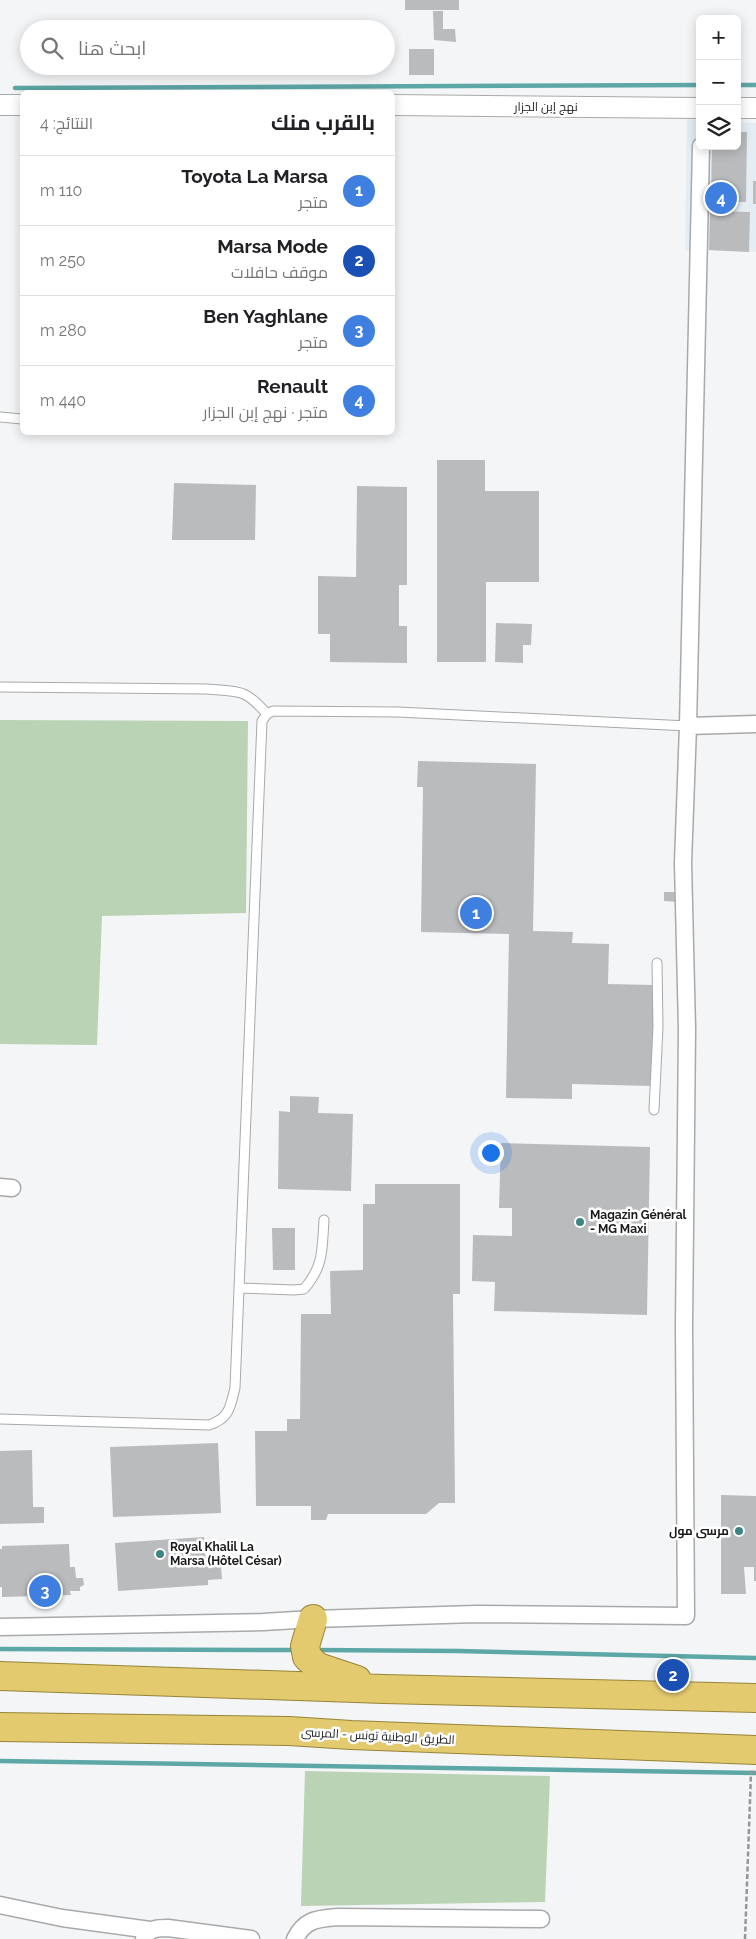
<!DOCTYPE html>
<html lang="ar">
<meta charset="utf-8">
<style>
body{margin:0;font-family:Raleway,Cairo,sans-serif;background:#f2f2f2;color:#202124;direction:rtl}
.controls{position:absolute;right:15px;top:15px;display:grid;overflow:hidden;border-radius:8px;box-shadow:0 2px 12px #0003}
.controls button{width:45px;height:45px;display:grid;place-items:center;padding:0;border:0;border-bottom:1px solid #e0e0e0;background:#fff;color:#202124;font:25px sans-serif}
.you{position:absolute;left:490px;top:1152px;width:18px;height:18px;margin:-12px;border:4px solid #fff;border-radius:50%;background:#1a73e8;box-shadow:0 0 0 8px #1a73e833}
.badge{display:grid;place-items:center;width:32px;height:32px;border-radius:50%;background:#0f766e;color:#fff;font-size:16px;font-weight:700}
.pin{position:absolute;translate:-50% -50%;border:2px solid #fff;box-shadow:0 1px 5px #0006}
.list{margin:0;padding:0;list-style:none}
h2{display:flex;justify-content:space-between;align-items:center;height:65px;margin:0;padding:0 20px;font-size:21px}
h2 small{font-size:16px;font-weight:400;color:#757577}
.list li{display:grid;grid-template-columns:32px 1fr auto;gap:15px;align-items:center;box-sizing:border-box;height:70px;padding:0 20px;border-top:1px solid #e0e0e0}
.list b{display:block;font-size:19px;white-space:nowrap}
.list p{margin:0;font-size:16px;white-space:nowrap;color:#757577}
.list em{font-size:16px;font-style:normal;color:#757577}
.icon{flex:none;width:28px;height:28px;fill:none;stroke:currentColor;stroke-width:2;stroke-linecap:round;stroke-linejoin:round}
.map{position:relative;flex:none;width:756px;height:1939px;overflow:hidden;direction:ltr}
.search{position:absolute;background:#fff;box-shadow:0 2px 12px #0003;left:20px;top:20px;width:375px;height:55px;display:flex;align-items:center;gap:12px;box-sizing:border-box;padding:0 18px;border-radius:28px;color:#757577;font-size:19px}
.panel{position:absolute;background:#fff;box-shadow:0 2px 12px #0003;left:20px;top:90px;width:375px;height:345px;border-radius:8px;direction:rtl}
.map>svg:first-child{display:block}
.built{fill:#e5edf4}
.green{fill:#b9d3b4}
.lines{fill:none;stroke-linecap:round;stroke-linejoin:round}
.stream{stroke:#5da7a7;stroke-width:4.5}
.building{fill:#babbbd}
.service-casing{stroke:#a8a9aa;stroke-width:11}
.minor-casing{stroke:#a8a9aa;stroke-width:19}
.tertiary-casing{stroke:#a8a9aa;stroke-width:22}
.trunk-casing{stroke:#978438;stroke-width:30}
.path{stroke:#959696;stroke-width:2.5;stroke-dasharray:5 2.5;stroke-linecap:butt}
.service{stroke:#fff;stroke-width:9}
.minor{stroke:#fff;stroke-width:16}
.tertiary{stroke:#fff;stroke-width:20}
.trunk{stroke:#e3ca6e;stroke-width:28}
.poi-dot{fill:#3d8583;stroke:#fff;stroke-width:2}
.labels{text-anchor:middle;dominant-baseline:central;stroke-width:5;stroke-linejoin:round;paint-order:stroke}
.street-label{font-size:12px;fill:#181919;stroke:#fff}
.poi-label{font-size:12px;font-weight:bold;fill:#181919;stroke:#fff;text-anchor:start}
</style>
<div class="map">
<svg width="756" height="1939" viewBox="0 0 756 1939">
<rect width="100%" height="100%" fill="#f4f5f6"/>
<!-- built -->
<path class="built" d="M687,119L700,120V146H737V122L756,123V252L685,250Z"/>
<!-- green -->
<path class="green" d="M0,720L248,721L246,913L102,916L97,1045L0,1044Z
M305,1771L550,1776L545,1902L301,1906Z"/>
<g class="lines">
<!-- stream -->
<path class="stream" d="M737,85H756
M15,88L700,85
M0,1649L290,1650
M315,1650L458,1651L756,1658
M0,1761L756,1773"/>
</g>
<!-- building -->
<path class="building" d="M405,0H459V10H405Z
M433,11H443V29H455L456,42L434,40Z
M409,49H434V75H409Z
M737,132H747L746,202H711L712,146H737Z
M753,181H756V204H753Z
M710,211L750,212L749,252L709,250Z
M437,460H485V491H539V582H486V662H437Z
M174,483L256,485L255,540H172Z
M357,486L407,487V585H399V626H407V663L330,662V634H318V576L356,577Z
M496,623L532,624L531,645H523V663L495,662Z
M418,761L536,764L533,931L573,932L572,943L609,944L608,984L654,985L652,1086L572,1084V1099L506,1098L509,934L421,932L423,787H417Z
M664,892H678V902L664,901Z
M290,1096L319,1097L318,1113L353,1114L351,1191L278,1189L279,1111L290,1112Z
M501,1143L650,1147L647,1315L494,1311L495,1282L472,1281L473,1235L512,1236V1208H499Z
M375,1184H460V1294H453L455,1503H439L426,1514H328L326,1520H311V1506H256L255,1431H287V1419H300L301,1314H331L330,1271L363,1270V1204H375Z
M272,1228H295V1270H273Z
M218,1443L221,1513L113,1517L110,1447Z
M32,1450L33,1507H44V1523L0,1524V1451Z
M721,1495L756,1496V1581H754V1567H744L746,1594H721Z
M204,1537L206,1566L221,1565L222,1579L208,1580V1585L118,1591L115,1543Z
M69,1544L70,1567H75L76,1578H83L84,1585L80,1587V1591H70L71,1595L2,1597V1587H0V1549H2V1546Z"/>
<g class="lines">
<defs>
<path id="service" d="M0,417L22,419
M0,687L207,689C240,692 244,688 267,714
M654,1110L658,1027L657,963
M239,1288L294,1290L304,1289C324,1266 322,1249 324,1220
M0,1419L209,1425C230,1418 230,1407 235,1388L262,721L267,714L273,711L398,712L688,726"/>
<path id="minor" d="M688,726L756,724
M0,1187L12,1188
M0,1627L263,1622L313,1619L476,1614L686,1616L684,1327L687,1029L683,863L688,726L701,146
M0,1905L62,1918L150,1930
M144,1937C151,1928 158,1928 168,1928L251,1939
M295,1939C305,1919 317,1919 338,1917L541,1919"/>
<path id="tertiary" d="M0,105H22
M392,105L700,108
M737,108H756"/>
<path id="trunk" d="M313,1619L305,1646L307,1657L318,1667L357,1680
M0,1676L384,1689L756,1698
M0,1727L289,1731L351,1735L756,1750"/>
</defs>
<!-- service casing -->
<use href="#service" class="service-casing"/>
<!-- minor casing -->
<use href="#minor" class="minor-casing"/>
<!-- tertiary casing -->
<use href="#tertiary" class="tertiary-casing"/>
<!-- trunk casing -->
<use href="#trunk" class="trunk-casing"/>
<!-- path -->
<path class="path" d="M745,1939L751,1773L753,1771"/>
<!-- service -->
<use href="#service" class="service"/>
<!-- minor -->
<use href="#minor" class="minor"/>
<!-- tertiary -->
<use href="#tertiary" class="tertiary"/>
<!-- trunk -->
<use href="#trunk" class="trunk"/>
</g>
<!-- markers -->
<g class="poi-dot">
<circle cx="580" cy="1222" r="5"/>
<circle cx="739" cy="1531" r="5"/>
<circle cx="160" cy="1554" r="5"/>
</g>
<g class="labels">
<!-- street labels -->
<g class="street-label">
<text x="546" y="107">نهج إبن الجزار</text>
<text transform="translate(378 1736) rotate(3)">الطريق الوطنية تونس - المرسى</text>
</g>
<!-- poi labels -->
<g class="poi-label">
<text x="590" y="1215">Magazin Général<tspan x="590" dy="14">- MG Maxi</tspan></text>
<text x="729" y="1531" text-anchor="end">مرسى مول</text>
<text x="170" y="1547">Royal Khalil La<tspan x="170" dy="14">Marsa (Hôtel César)</tspan></text>
</g>
</g>
</svg>
<div class="controls">
<button>+</button>
<button>−</button>
<button><svg class="icon" aria-label="layers" viewBox="0 0 24 24"><path d="M12 4l9 5-9 5-9-5zM3 14l9 5 9-5"/></svg></button>
</div>
<div class="you"></div>
<div class="pin badge" style="left:476px;top:913px;background:#3f7fe0">1</div>
<div class="pin badge" style="left:673px;top:1675px;background:#1a4fb4">2</div>
<div class="pin badge" style="left:45px;top:1591px;background:#3f7fe0">3</div>
<div class="pin badge" style="left:721px;top:198px;background:#3f7fe0">4</div>
<div class="search"><svg class="icon" aria-label="search" viewBox="0 0 24 24"><circle cx="10" cy="10" r="6"/><path d="M15 15l6 6"/></svg>ابحث هنا</div>
<section class="panel">
<h2>بالقرب منك<small>النتائج: 4</small></h2>
<ul class="list">
<li><span class="badge" style="background:#3f7fe0">1</span><div><b>Toyota La Marsa</b><p>متجر</p></div><em>110 m</em></li>
<li><span class="badge" style="background:#1a4fb4">2</span><div><b>Marsa Mode</b><p>موقف حافلات</p></div><em>250 m</em></li>
<li><span class="badge" style="background:#3f7fe0">3</span><div><b>Ben Yaghlane</b><p>متجر</p></div><em>280 m</em></li>
<li><span class="badge" style="background:#3f7fe0">4</span><div><b>Renault</b><p>متجر · نهج إبن الجزار</p></div><em>440 m</em></li>
</ul>
</section>
</div>
